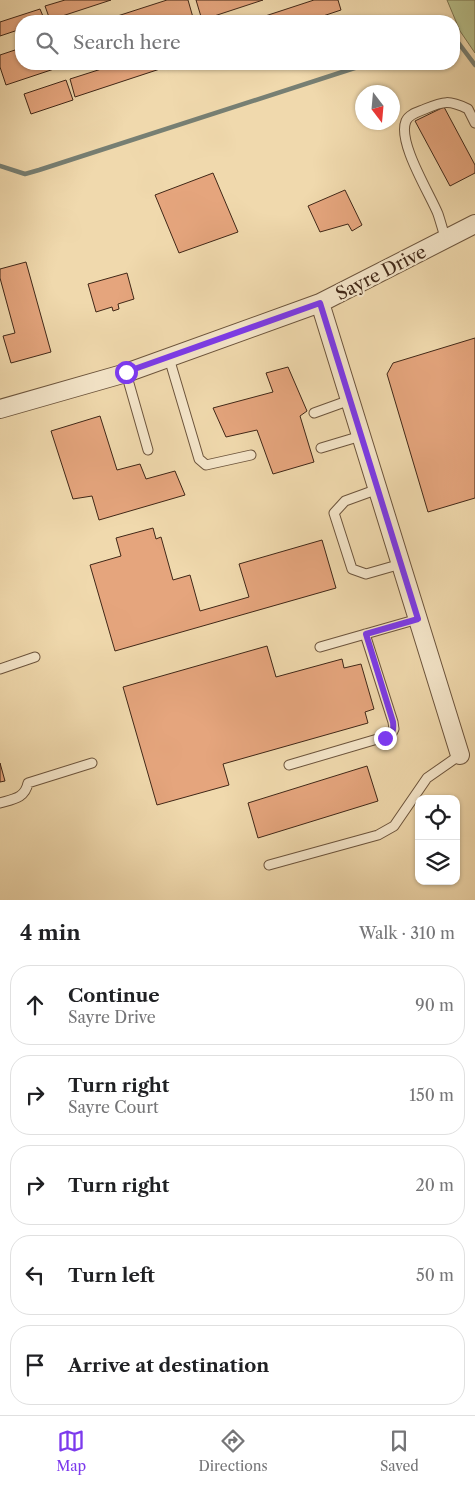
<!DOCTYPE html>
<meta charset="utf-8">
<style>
body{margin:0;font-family:"Libre Caslon Text",serif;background:#f2f2f2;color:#202124}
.controls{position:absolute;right:15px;bottom:15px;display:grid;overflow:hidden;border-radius:10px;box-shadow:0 1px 4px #0004}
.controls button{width:45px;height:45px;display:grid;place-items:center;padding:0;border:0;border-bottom:1px solid #e0e0e0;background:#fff;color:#202124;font:25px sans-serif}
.compass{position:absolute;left:355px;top:85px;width:45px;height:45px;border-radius:50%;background:#fff;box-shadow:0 1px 4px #0004;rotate:164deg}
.stop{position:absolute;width:15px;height:15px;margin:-11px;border:4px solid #7c3aed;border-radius:50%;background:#fff}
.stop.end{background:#7c3aed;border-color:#fff;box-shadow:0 1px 5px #0008}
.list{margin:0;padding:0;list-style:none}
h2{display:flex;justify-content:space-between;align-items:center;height:65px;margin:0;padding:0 20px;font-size:21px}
h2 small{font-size:16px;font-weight:400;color:#757577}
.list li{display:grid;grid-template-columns:32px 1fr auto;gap:15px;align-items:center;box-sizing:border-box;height:80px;margin:0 10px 10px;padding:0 10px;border:1px solid #e0e0e0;border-radius:20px}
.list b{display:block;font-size:19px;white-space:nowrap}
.list p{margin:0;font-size:16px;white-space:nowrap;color:#757577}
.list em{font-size:16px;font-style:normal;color:#757577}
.icon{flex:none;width:28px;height:28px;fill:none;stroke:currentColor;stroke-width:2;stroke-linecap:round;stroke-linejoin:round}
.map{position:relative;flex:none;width:475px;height:900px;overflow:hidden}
.search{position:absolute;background:#fff;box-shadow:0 1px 4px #0004;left:15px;right:15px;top:15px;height:55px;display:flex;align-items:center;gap:12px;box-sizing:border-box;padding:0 18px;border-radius:20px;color:#757577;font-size:19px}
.sheet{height:515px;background:#fff}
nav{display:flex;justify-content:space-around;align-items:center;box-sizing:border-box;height:70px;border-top:1px solid #e0e0e0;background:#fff;font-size:14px;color:#757577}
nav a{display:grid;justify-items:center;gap:2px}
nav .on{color:#7c3aed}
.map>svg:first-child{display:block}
.green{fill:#b8c08b;stroke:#7c7451}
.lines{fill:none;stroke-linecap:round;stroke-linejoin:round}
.stream{stroke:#777f73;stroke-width:4.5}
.building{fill:#e5a57d;stroke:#402717}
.service-casing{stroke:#6c543c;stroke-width:11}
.minor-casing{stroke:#6c543c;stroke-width:20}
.service{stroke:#f5e6ca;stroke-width:9}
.minor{stroke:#f5e6ca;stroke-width:18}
.route{stroke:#7c3aed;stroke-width:6}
.labels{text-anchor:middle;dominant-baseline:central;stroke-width:4.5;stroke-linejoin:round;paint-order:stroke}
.street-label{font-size:18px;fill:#402717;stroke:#f5e6ca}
</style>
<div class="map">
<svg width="475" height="900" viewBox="0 0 475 900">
<rect width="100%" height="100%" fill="#f0d9ad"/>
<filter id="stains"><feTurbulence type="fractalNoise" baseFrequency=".004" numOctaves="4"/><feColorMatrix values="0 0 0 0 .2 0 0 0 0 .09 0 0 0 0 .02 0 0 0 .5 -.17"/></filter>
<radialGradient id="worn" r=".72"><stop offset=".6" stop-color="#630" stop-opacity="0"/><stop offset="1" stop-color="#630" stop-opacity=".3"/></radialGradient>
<!-- green -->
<path class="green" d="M447,0H475V53L460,31Z"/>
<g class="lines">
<!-- stream -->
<path class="stream" d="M454,40L457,41L475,65
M0,166L25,174L39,170L367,64"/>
</g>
<!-- building -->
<path class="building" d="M65,0H111L50,20L45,6Z
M167,0H188L194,21H102Z
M196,0H263L202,20Z
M314,0H338L341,10L308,21H250Z
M40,9L45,21H21V29L0,36V22Z
M21,48V64H59L60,67L6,85L0,67V55Z
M117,64H175L75,97L70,79Z
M66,80L73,100L31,114L24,94Z
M444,107L475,165V173L450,186L415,121Z
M213,173L238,232L179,253L155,195Z
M345,190L362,225L352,231L348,224L320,232L308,206Z
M26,262L51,352L11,363L3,336L15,333L0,278V269Z
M127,273L134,299L118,304L119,309L113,311L112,307L96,312L88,284Z
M475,338V498L428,512L387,374L393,363Z
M288,367L307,411L300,416L314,462L273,474L257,430L226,437L213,408L273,392L266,373Z
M100,416L117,470L140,464L146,479L175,471L185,495L99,520L92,496L73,499L51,431Z
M153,528L156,539L161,537L173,580L190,575L200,611L249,597L239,564L322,540L336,588L115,651L90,565L121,556L116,538Z
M267,646L276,677L342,659L344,668L361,664L374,709L365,712L368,723L223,764L229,785L157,805L123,687Z
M0,763L5,781L0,782Z
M367,766L378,801L258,838L248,803Z"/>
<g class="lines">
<defs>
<path id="service" d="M446,240C443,231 441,223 438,214C430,194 397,142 406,121C409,114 418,112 425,109C444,101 449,100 468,109L475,123
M169,358L199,459L206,465L251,455
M126,373L148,450
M314,413L350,400
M321,448L361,436
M378,489L345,501L334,513L352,569L366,574L401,564
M320,647L418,619
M0,669L35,657
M289,765L391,735L394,729L393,722L365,634
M0,803C14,799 25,798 28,783L92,763
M269,865L378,835L394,826L427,778L460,755"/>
<path id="minor" d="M320,303L460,755
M0,409L126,373L320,303L475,224"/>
</defs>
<!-- service casing -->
<use href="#service" class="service-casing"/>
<!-- minor casing -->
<use href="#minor" class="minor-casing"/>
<!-- service -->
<use href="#service" class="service"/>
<!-- minor -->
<use href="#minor" class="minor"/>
</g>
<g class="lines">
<!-- route -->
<path class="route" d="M126,372L320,303L418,619L366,634L393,722C394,730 393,734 385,738"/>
</g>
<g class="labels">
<!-- street labels -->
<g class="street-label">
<text transform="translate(381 273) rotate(-27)">Sayre Drive</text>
</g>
</g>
<rect width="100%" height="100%" filter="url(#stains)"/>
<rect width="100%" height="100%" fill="url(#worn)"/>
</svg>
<div class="controls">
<button><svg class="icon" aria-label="locate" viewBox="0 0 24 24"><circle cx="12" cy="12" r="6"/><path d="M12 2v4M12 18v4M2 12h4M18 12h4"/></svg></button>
<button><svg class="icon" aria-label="layers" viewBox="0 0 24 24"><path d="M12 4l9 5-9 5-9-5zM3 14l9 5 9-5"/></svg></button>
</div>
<svg class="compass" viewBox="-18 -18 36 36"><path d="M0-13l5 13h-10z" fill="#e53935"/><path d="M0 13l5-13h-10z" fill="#757577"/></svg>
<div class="stop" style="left:126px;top:372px"></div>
<div class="stop end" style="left:385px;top:738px"></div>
<div class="search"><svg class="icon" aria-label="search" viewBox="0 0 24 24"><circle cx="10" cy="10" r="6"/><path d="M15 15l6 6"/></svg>Search here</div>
</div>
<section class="sheet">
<h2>4 min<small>Walk · 310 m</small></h2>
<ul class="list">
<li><svg class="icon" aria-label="ahead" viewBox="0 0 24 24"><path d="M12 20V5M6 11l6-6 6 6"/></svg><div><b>Continue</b><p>Sayre Drive</p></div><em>90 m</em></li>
<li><svg class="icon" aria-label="right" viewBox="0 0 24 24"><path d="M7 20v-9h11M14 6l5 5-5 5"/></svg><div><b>Turn right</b><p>Sayre Court</p></div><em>150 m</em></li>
<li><svg class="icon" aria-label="right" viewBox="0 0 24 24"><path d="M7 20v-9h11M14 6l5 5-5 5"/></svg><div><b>Turn right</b></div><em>20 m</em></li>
<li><svg class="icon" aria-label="left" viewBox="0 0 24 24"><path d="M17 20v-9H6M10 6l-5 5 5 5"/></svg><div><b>Turn left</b></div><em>50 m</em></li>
<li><svg class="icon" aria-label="arrive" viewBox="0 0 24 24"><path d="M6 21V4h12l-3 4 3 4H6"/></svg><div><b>Arrive at destination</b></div></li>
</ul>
</section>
<nav>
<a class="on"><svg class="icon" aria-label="map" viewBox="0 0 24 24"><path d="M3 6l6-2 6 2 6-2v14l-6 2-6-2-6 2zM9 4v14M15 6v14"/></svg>Map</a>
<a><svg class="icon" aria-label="directions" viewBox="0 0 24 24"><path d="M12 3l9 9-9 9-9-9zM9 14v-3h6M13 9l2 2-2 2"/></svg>Directions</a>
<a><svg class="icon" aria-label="saved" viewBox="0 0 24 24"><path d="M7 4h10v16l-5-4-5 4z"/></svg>Saved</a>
</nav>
